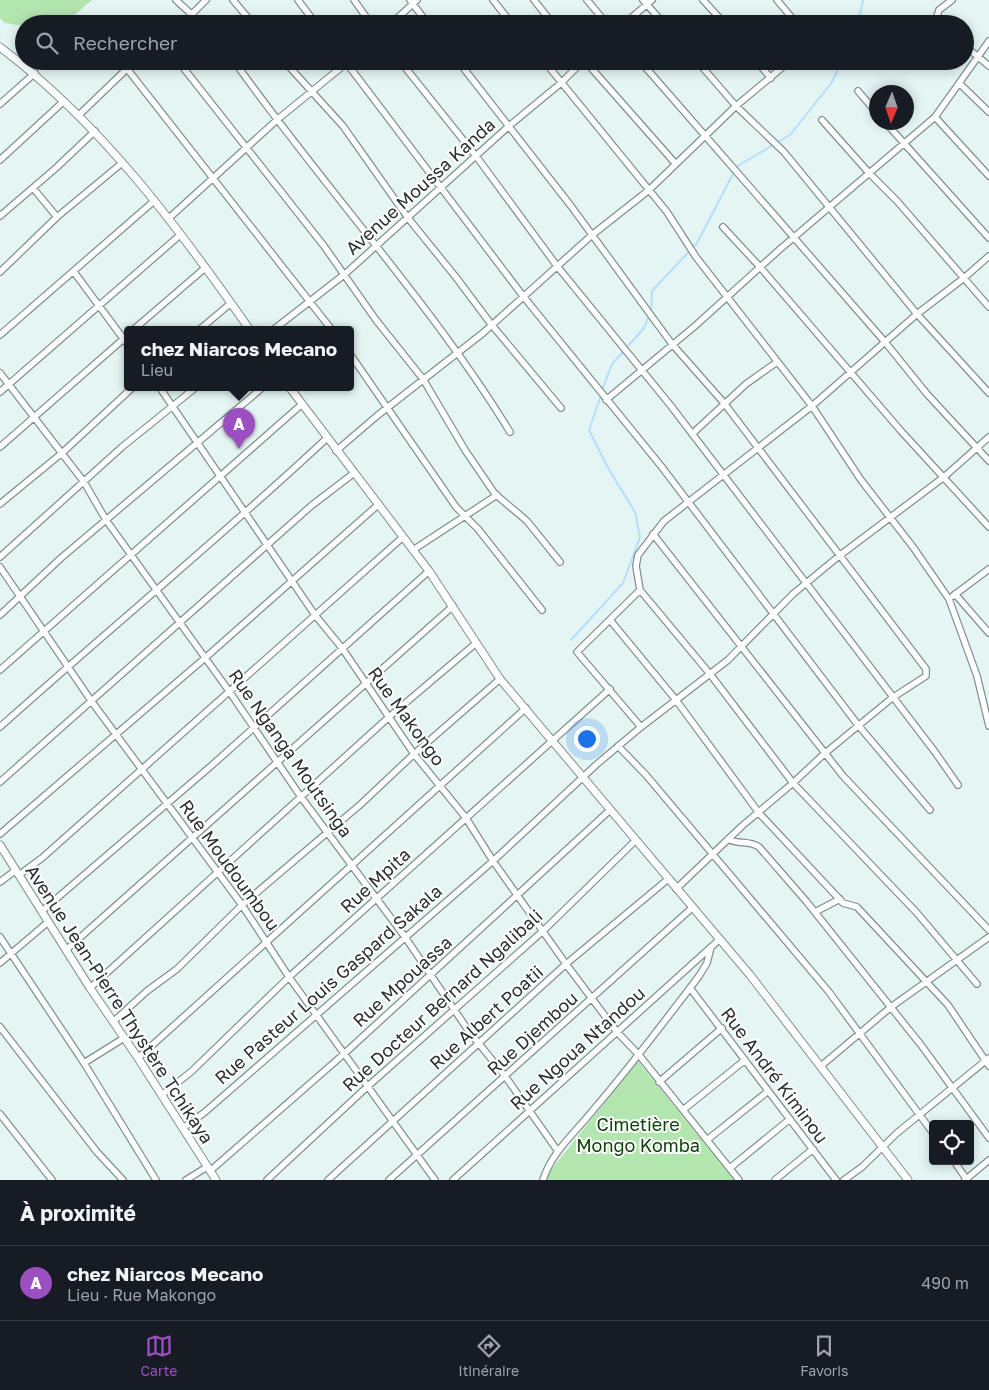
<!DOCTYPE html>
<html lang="fr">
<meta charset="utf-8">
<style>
body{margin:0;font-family:"Golos Text",sans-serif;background:#242831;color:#f1f3f6}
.controls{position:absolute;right:15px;bottom:15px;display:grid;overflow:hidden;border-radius:5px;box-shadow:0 2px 12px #0003}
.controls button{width:45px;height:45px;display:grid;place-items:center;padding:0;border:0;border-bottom:1px solid #363941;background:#171b24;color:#f1f3f6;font:25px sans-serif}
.compass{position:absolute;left:869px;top:85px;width:45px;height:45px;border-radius:50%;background:#171b24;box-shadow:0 2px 12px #0003;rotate:182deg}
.you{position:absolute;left:586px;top:738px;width:18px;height:18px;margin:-12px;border:4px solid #fff;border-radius:50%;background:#1a73e8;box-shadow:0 0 0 8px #1a73e833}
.badge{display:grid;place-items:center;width:32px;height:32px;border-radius:50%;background:#9c4fc0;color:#fff;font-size:16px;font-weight:700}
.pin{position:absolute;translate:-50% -41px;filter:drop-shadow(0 1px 2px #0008)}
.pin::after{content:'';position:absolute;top:26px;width:18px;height:15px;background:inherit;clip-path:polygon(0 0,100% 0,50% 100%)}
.popup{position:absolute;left:124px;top:326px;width:230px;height:65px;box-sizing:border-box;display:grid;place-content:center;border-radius:5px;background:#171b24;filter:drop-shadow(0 1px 4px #0005);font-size:16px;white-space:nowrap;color:#9ea1a6}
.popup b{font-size:19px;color:#f1f3f6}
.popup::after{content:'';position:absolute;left:50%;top:100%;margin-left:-10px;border:10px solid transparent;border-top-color:#171b24}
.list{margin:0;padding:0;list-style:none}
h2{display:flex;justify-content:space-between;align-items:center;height:65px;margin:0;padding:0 20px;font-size:21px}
h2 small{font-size:16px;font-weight:400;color:#9ea1a6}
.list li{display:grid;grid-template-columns:32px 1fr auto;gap:15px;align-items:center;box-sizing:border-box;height:75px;padding:0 20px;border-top:1px solid #363941}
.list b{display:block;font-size:19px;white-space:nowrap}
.list p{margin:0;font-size:16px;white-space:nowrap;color:#9ea1a6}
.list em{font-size:16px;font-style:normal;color:#9ea1a6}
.icon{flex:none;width:28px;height:28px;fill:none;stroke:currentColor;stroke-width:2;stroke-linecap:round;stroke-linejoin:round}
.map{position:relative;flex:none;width:989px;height:1180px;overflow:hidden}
.search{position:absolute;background:#171b24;box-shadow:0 2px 12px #0003;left:15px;right:15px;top:15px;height:55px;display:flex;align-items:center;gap:12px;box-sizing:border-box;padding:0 18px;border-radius:28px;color:#9ea1a6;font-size:19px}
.sheet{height:140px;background:#171b24}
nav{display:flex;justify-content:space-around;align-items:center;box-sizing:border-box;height:70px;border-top:1px solid #363941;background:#171b24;font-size:14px;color:#9ea1a6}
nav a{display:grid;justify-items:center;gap:2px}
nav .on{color:#9c4fc0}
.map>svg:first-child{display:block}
.green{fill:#b3e5af}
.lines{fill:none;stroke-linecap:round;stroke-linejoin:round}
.stream{stroke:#b6dffd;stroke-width:2}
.minor-casing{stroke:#819190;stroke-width:8}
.tertiary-casing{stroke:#819190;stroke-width:9}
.minor{stroke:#fff;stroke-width:5.5}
.tertiary{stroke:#fff;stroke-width:7}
.labels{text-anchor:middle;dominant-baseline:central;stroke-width:4;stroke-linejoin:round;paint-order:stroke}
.street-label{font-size:18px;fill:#2a3130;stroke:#fff}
.park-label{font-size:18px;fill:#0b4309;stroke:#fff}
</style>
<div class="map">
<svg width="989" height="1180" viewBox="0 0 989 1180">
<rect width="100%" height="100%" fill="#e4f5f3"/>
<!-- green -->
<path class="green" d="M0,0H92L64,24L17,25L5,23L0,18Z
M638,1061L734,1180H543Z"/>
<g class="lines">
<!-- stream -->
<path class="stream" d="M858,24L863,0
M736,167L790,135L832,82L842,61
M602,390L612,364L644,328L651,311L652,291L697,243L734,172
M571,640L623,583L640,537L635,512L608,468L589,430L601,395"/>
<defs>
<path id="minor" d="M176,0L202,24
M233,0L253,24
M298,0L316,24
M354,0L371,24
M410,0L428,24
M493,0L512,24
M534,0L553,24
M587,0L607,24
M643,0L664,24
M703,0L725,24
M777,0L797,24
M182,24L206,0
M391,24L417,0
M624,24L652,0
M941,24L937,16L939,10L952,0
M965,46L989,66
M121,61L332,330
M178,61L324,246L376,320L423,379L465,450L495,494L527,521L560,562
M234,61C323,187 429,300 510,432
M284,61L343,126L408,218L455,276L491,324L561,408
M345,61L523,296L661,466L858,725L930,810
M400,61L476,156L557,266L671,406L935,752L958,785
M458,61L571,206L672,344L724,403L926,669V676L892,698L824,754L793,783L742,826L676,889
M544,61L667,212L696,257L812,406L861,480L913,547L949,599L977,676L989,726
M585,61L675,163
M640,61L885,342L927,394L989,461
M697,61L736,106L784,152L917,314L989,393
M756,61L771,78
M959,83L989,112
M858,91L876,112
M0,104L35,73
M79,115L135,61
M935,117L989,176
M822,120L870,174L897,201L989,307
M885,122L989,238
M0,160L64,101
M33,188L57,217
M0,216L56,168L95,131
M168,219L278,119L349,61
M723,227L760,267L901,431L989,527
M0,272L57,217L122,163
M74,272L128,345
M133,330L205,268
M199,330L231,303
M273,330L345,274L509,126L561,83L583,61
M0,335L154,201
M350,354L456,507L478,529L542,610
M0,373L84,482L106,520L229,691L301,797L405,937L468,1030L505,1076L557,1150
M160,388L315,615L342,648L414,754L466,818L493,861L566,964L617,1032L639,1055L739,1180
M0,392L180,235
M606,400L695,326L779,250L935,117L989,41
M692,434L746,384L777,362
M0,447L128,335
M336,451L378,415L483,333L592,235L649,190L736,106L790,61
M0,504L62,453L132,388
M653,534L843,776L989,930
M413,550L497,495
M0,557L122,447L195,388
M0,567L92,702L242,905L289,977L435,1180
M640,590L577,652L641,727
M955,594L989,633
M953,596L989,569
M0,615L61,558L262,388
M610,620L676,700L759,813L843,903L857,907L948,1005L989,1066
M0,670L301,405
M0,727C108,630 220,538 326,439
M618,746L646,775L829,992L933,1133
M0,782L311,506L354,473
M0,834L205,658L379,504
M728,839C738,845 749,840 759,847L806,901L921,1045L989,1138
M19,875L42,858L403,537
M0,882L16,870
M42,911L211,766L429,571
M815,912L840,899
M0,937L84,1063L156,1180
M66,950L453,606
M0,963L48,922
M977,984L917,913L793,783L710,674L640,590L636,566L638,555L664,521L812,406L917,314L964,278L989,256
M90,988L389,717L475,644
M690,988L836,1180
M113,1022L147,991L177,969L242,905L361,804L414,754L500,679
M0,1027L97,1152L123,1180
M138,1058L526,708
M84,1063L124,1038
M821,1066L891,1007L989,937
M659,1082L722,1028
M162,1095L192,1071L289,977L610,689
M683,1110L745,1060
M0,1114L52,1180
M183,1128L205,1112L493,861L597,764L641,727L728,660L793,594L839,556L944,477L989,437
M707,1140L767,1092
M954,1161L967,1180
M730,1168L790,1119
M210,1171L345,1053L610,810
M186,1180L207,1167
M267,1180L367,1087L543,931L635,841
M328,1180L566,964L667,880
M389,1180L693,907
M453,1180L720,939
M543,1180C552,1151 576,1132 594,1109C631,1066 665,1021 699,976L707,963L711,947
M775,1180L813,1149
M844,1180L862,1167L897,1133L989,1058
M965,1180L989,1160"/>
<path id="tertiary" d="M0,47C101,123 178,227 250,330
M290,388L429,571L500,679L750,975L908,1180
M0,845L90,988L138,1058L216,1180"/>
</defs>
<!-- minor casing -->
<use href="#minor" class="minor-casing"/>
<!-- tertiary casing -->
<use href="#tertiary" class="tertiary-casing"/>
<!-- minor -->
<use href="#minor" class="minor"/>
<!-- tertiary -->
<use href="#tertiary" class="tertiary"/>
</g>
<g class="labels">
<!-- street labels -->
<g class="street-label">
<text transform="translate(420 186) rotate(-42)">Avenue Moussa Kanda</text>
<text transform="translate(407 716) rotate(54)">Rue Makongo</text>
<text transform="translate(291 753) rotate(55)">Rue Nganga Moutsinga</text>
<text transform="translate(230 865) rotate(54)">Rue Moudoumbou</text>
<text transform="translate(375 880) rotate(-42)">Rue Mpita</text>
<text transform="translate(402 981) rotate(-42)">Rue Mpouassa</text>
<text transform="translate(328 984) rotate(-41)">Rue Pasteur Louis Gaspard Sakala</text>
<text transform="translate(442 1000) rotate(-42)">Rue Docteur Bernard Ngalibali</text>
<text transform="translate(120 1004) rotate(57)">Avenue Jean-Pierre Thystère Tchikaya</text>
<text transform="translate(486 1017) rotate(-42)">Rue Albert Poatii</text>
<text transform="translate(532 1033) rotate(-42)">Rue Djembou</text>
<text transform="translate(577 1048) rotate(-42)">Rue Ngoua Ntandou</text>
<text transform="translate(775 1075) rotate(53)">Rue André Kiminou</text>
</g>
<!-- park labels -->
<g class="park-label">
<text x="638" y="1124">Cimetière<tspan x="638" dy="21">Mongo Komba</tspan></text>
</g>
</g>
</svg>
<div class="controls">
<button><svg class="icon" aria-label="locate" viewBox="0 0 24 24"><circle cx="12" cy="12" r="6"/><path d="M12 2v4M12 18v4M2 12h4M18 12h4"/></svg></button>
</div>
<svg class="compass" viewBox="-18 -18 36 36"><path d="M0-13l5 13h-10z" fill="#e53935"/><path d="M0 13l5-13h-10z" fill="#9ea1a6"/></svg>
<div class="you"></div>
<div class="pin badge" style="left:239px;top:449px">A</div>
<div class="popup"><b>chez Niarcos Mecano</b>Lieu</div>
<div class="search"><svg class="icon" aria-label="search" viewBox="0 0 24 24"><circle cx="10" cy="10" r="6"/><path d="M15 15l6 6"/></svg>Rechercher</div>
</div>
<section class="sheet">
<h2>À proximité<small></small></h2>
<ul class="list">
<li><span class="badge">A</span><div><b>chez Niarcos Mecano</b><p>Lieu · Rue Makongo</p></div><em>490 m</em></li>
</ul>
</section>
<nav>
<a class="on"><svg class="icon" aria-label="map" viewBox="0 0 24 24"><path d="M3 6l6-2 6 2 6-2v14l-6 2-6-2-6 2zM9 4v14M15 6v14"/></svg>Carte</a>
<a><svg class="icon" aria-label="directions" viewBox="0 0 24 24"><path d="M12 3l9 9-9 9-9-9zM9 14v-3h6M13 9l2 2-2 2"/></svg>Itinéraire</a>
<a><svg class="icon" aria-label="saved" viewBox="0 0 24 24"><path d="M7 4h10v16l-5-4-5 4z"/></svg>Favoris</a>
</nav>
